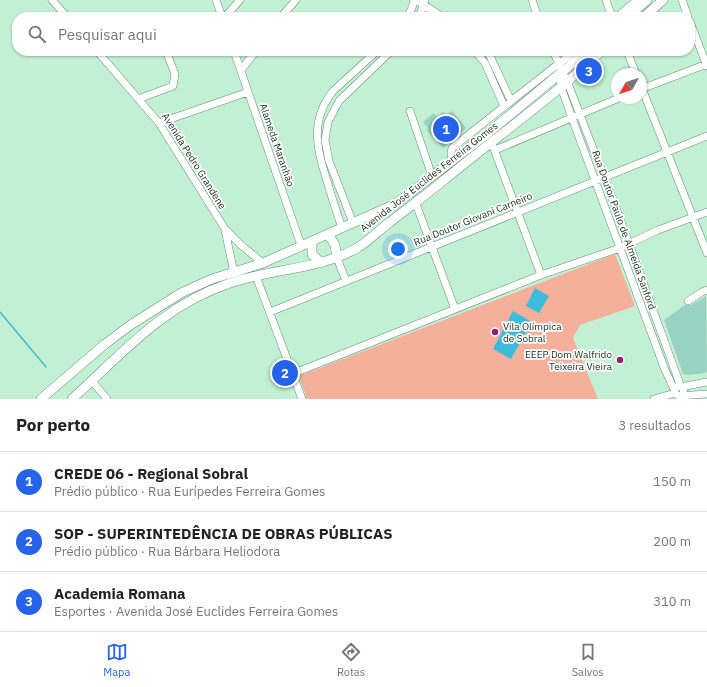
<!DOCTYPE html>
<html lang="pt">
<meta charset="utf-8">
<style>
body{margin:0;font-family:"IBM Plex Sans",sans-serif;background:#f6f6f6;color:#222}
.compass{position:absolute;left:611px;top:68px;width:36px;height:36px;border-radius:50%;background:#fff;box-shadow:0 1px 3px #0004;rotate:231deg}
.you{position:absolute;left:398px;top:249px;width:14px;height:14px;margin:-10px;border:3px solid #fff;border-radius:50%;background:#1a73e8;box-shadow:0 0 0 6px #1a73e833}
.badge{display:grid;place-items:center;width:26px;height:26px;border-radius:50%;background:#2563eb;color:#fff;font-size:13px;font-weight:700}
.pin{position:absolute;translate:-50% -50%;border:2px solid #fff;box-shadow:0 1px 4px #0006}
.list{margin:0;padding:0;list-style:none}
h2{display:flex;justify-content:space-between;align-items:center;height:52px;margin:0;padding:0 16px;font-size:17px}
h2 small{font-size:13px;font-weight:400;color:#767676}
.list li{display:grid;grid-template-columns:26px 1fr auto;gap:12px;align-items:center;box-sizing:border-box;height:60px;padding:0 16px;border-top:1px solid #e0e0e0}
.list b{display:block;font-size:15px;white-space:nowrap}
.list p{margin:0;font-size:13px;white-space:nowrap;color:#767676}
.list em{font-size:13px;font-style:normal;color:#767676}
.icon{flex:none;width:22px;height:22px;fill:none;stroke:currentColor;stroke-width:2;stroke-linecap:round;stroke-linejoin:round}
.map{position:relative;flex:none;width:707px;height:399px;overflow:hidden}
.search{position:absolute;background:#fff;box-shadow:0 1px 3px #0004;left:12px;right:12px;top:12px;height:44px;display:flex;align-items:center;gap:10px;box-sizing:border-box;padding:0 14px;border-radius:16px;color:#767676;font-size:15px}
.sheet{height:232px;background:#fff}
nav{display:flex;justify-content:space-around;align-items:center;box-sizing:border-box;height:56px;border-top:1px solid #e0e0e0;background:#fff;font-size:11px;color:#767676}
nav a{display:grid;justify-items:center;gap:2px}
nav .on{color:#2563eb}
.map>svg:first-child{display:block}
.green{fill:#f5b09b}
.water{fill:#3dbddc}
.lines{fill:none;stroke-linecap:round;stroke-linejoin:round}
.stream{stroke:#3dbddc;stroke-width:1.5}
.building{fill:#99d2c3}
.minor-casing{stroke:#659076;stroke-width:8}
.major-casing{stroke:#659076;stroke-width:10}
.minor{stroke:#fff;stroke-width:7}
.major{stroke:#fff;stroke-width:9}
.poi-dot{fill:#931e7c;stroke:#fff;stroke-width:1.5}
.labels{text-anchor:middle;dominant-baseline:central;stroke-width:3.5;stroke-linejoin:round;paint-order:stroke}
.street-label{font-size:10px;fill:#1a2c21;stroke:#fff}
.poi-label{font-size:10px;fill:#1a2c21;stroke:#fff;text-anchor:start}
</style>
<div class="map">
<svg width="707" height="399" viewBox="0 0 707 399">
<rect width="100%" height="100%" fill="#c1f0d3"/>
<!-- green -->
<path class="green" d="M615,254L635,306L580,325L573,338L598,399H307L299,376Z"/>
<!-- water -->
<path class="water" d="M535,288L549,296L539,313L526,306Z
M513,311L532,322L511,359L493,349Z"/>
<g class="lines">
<!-- stream -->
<path class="stream" d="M0,312L46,367"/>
</g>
<!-- building -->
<path class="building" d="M452,111L466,128L461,133L459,131L447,141V144L443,148L427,130L428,128L423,122L434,113L437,117L443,112L446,115Z
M706,296L707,371L705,373L688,375L683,374L664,320L685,305H691Z"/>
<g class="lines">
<defs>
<path id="minor" d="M52,0L67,17
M216,0L222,17
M417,0L442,17
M532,0L538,17
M606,0L612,17
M682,0L688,17
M225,17L240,0
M281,17L296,0
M407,17L412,8L414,0
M419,17L425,1
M617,17L637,0
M690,22L707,66
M97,51L159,123L225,229L241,245L263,263
M234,51L301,245
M475,51L485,63L504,106
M486,51L489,54L511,101
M553,51L567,81L616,208L681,387L707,382
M627,51L636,74
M241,70L256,51
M560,74L561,87L572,118L665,370L675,391
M641,86L707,253
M641,89L707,64
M138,99L173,86L175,74L166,51
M410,111L432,176
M159,123L248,92
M491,141L541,275
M495,150L619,98
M452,160L451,153L452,148C493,115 534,83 575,51
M416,204L455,309
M353,223L329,161L325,140L328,122L339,101L391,51
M342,228C337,213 332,199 328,184C317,151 309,121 333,91L377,51
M225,230L234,273
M337,258L346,281
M256,276L302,399
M688,301L702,292L707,290
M270,312L707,136
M292,374L541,275L620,248L658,230L707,212
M92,381L107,399
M674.5 391a4.5 4.5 0 1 1 9 0a4.5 4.5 0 1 1-9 0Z
M679,396L707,394
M654,399L675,393"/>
<path id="major" d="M628,17L647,0
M644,17L663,0
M328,234L335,245L337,258
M312,241V254L321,263
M41,399L105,344L132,324L181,293L212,279L263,263L395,204L409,194L487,134L587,51
M72,399C123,353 163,305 230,283C272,268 316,271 357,248C369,241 379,230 390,222C408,208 426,195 444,180C482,149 522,119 561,87C575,76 587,62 602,51"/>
</defs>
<!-- minor casing -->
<use href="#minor" class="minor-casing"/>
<!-- major casing -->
<use href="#major" class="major-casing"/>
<!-- minor -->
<use href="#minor" class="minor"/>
<!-- major -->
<use href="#major" class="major"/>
</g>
<!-- markers -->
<g class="poi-dot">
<circle cx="495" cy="332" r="4"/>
<circle cx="620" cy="360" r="4"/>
</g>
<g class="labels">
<!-- street labels -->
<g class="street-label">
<text transform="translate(277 145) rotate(71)">Alameda Maranhão</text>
<text transform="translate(194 161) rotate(58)">Avenida Pedro Grandene</text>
<text transform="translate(429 177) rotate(-38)">Avenida José Euclides Ferreira Gomes</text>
<text transform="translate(473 219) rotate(-22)">Rua Doutor Giovani Carneiro</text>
<text transform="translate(624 230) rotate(70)">Rua Doutor Paulo de Almeida Sanford</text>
</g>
<!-- poi labels -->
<g class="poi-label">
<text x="503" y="326">Vila Olímpica<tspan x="503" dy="12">de Sobral</tspan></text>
<text x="612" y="354" text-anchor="end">EEEP Dom Walfrido<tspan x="612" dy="12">Teixeira Vieira</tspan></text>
</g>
</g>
</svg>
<svg class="compass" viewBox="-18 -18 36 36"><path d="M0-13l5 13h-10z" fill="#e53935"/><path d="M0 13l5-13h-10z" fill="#767676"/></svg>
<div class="you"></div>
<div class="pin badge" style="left:446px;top:129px">1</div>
<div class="pin badge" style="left:285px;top:373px">2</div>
<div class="pin badge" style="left:589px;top:71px">3</div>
<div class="search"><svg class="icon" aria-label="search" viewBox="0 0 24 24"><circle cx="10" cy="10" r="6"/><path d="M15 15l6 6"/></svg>Pesquisar aqui</div>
</div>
<section class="sheet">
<h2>Por perto<small>3 resultados</small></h2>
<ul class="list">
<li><span class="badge">1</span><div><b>CREDE 06 - Regional Sobral</b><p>Prédio público · Rua Eurípedes Ferreira Gomes</p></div><em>150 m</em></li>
<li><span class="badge">2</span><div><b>SOP - SUPERINTEDÊNCIA DE OBRAS PÚBLICAS</b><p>Prédio público · Rua Bárbara Heliodora</p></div><em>200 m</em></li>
<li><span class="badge">3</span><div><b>Academia Romana</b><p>Esportes · Avenida José Euclides Ferreira Gomes</p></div><em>310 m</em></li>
</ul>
</section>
<nav>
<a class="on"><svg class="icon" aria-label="map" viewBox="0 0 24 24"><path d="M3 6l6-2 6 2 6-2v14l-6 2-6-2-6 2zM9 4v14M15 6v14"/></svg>Mapa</a>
<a><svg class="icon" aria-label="directions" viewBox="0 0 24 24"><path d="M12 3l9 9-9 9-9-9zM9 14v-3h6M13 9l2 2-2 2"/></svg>Rotas</a>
<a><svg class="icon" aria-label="saved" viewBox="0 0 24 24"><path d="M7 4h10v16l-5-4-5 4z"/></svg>Salvos</a>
</nav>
